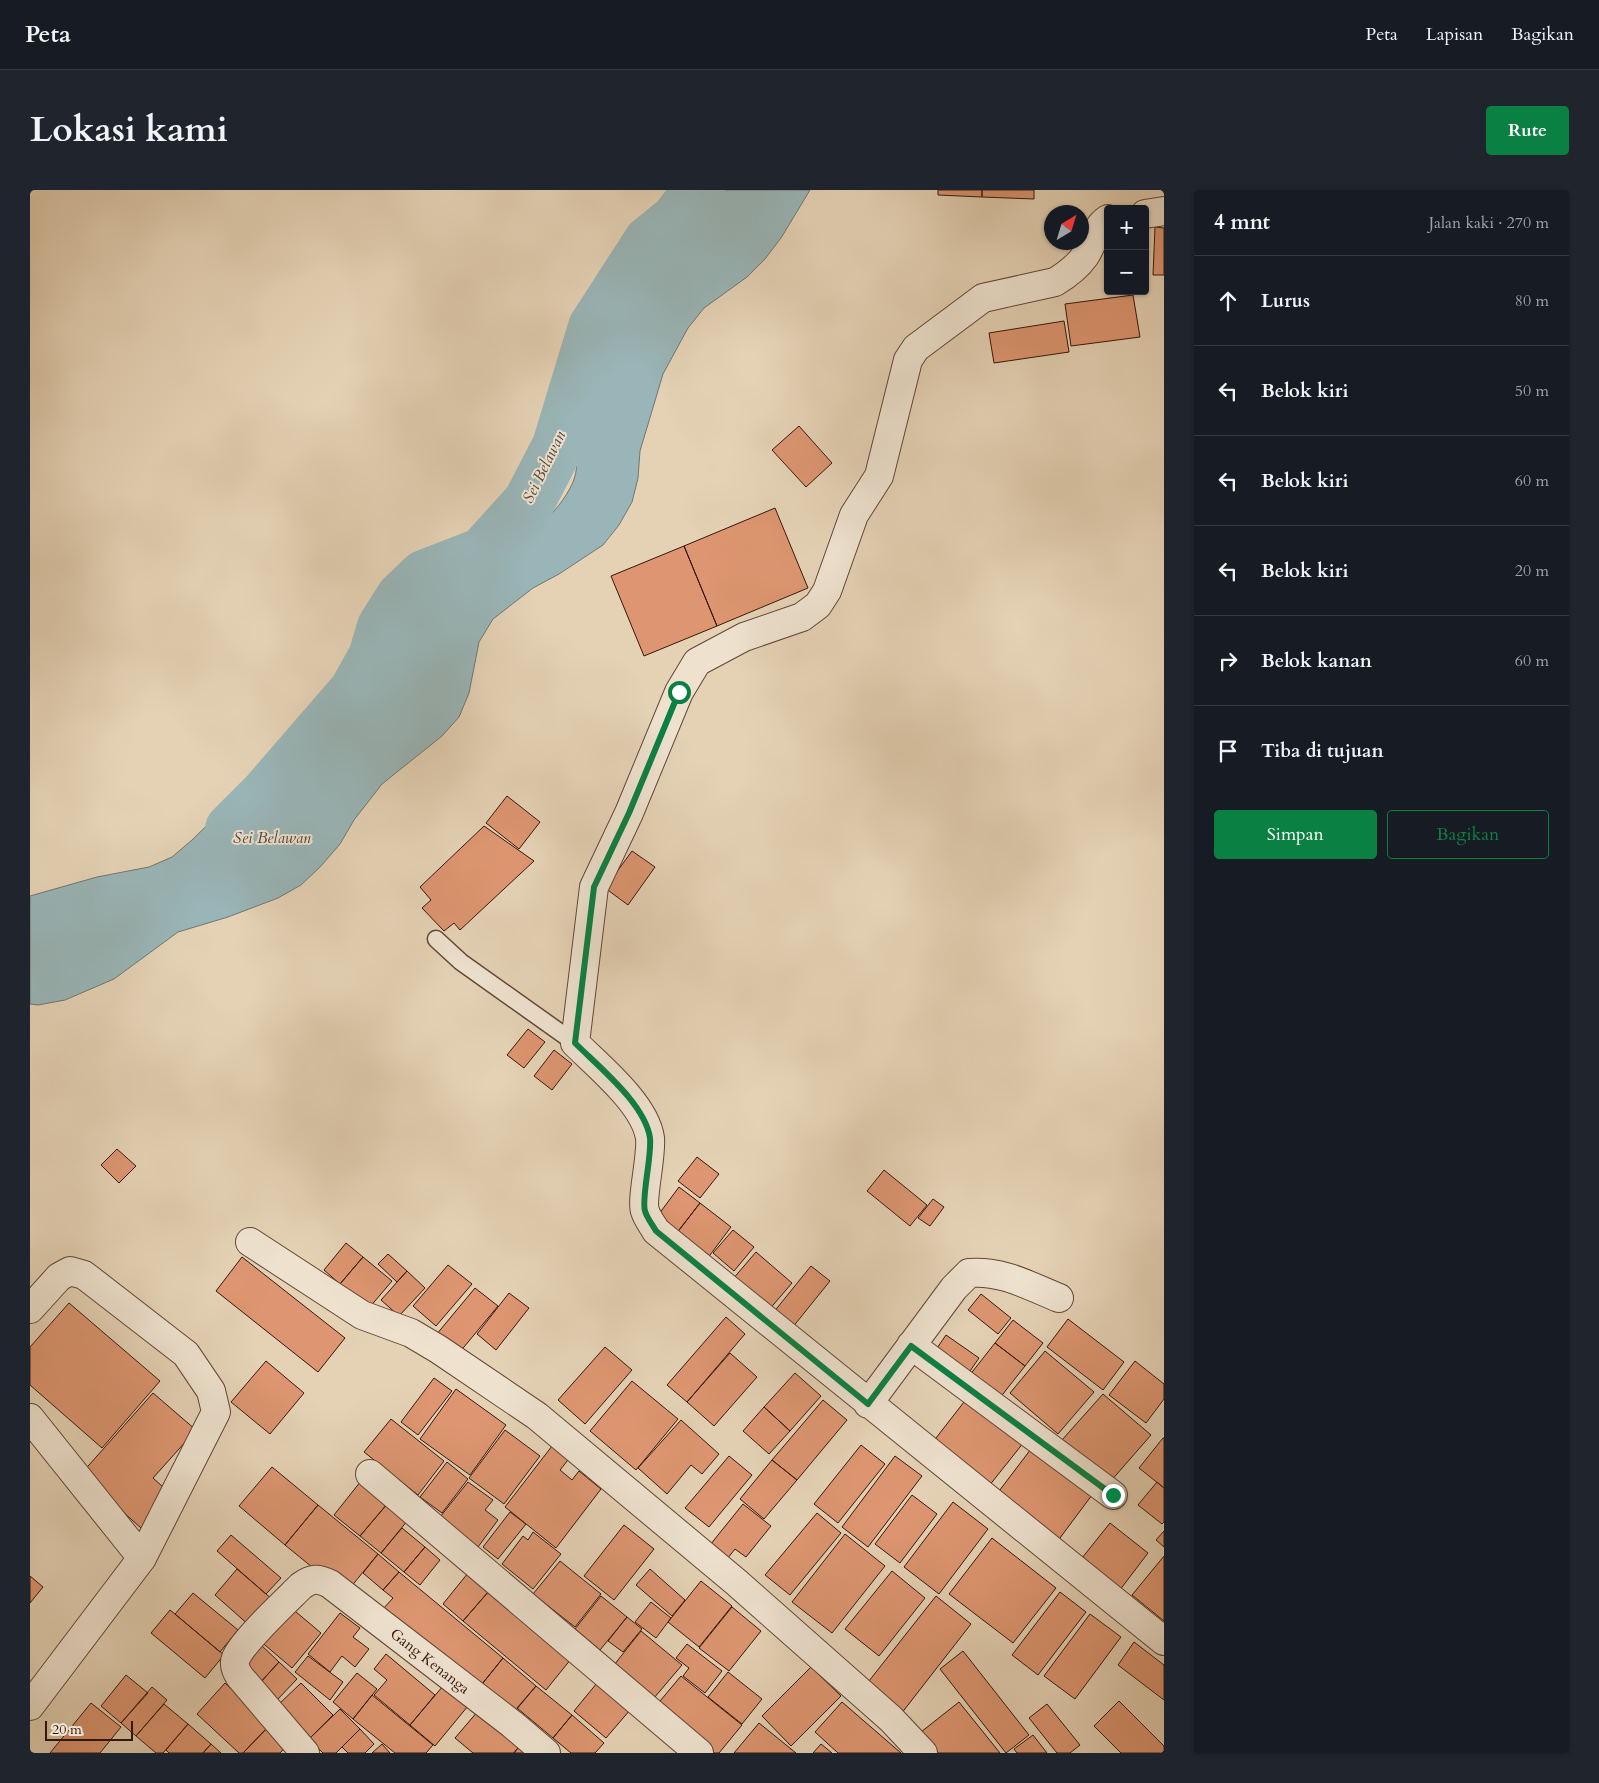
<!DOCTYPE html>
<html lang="id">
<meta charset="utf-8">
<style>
body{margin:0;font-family:Cardo,serif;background:#20242c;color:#f1f3f6}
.controls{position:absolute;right:15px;top:15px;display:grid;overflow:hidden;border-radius:5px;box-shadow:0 1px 4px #0004}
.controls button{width:45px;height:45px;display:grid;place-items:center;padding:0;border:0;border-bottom:1px solid #363941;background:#171b24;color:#f1f3f6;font:25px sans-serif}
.compass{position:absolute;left:1014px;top:15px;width:45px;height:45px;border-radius:50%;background:#171b24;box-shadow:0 1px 4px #0004;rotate:38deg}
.scale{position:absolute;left:15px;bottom:12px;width:88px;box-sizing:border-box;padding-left:5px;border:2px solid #36170b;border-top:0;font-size:14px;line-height:18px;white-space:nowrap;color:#36170b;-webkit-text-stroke:4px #eee2cf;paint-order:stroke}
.stop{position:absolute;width:15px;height:15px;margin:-11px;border:4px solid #0b8043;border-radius:50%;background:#fff}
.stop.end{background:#0b8043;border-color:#fff;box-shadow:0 1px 5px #0008}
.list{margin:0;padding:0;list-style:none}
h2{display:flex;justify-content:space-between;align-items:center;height:65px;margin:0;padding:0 20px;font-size:21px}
h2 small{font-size:16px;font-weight:400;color:#9ea1a6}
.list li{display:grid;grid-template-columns:32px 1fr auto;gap:15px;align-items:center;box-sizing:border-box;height:90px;padding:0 20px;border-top:1px solid #363941}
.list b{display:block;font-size:19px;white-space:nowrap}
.list em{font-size:16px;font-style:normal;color:#9ea1a6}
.actions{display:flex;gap:10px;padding:15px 20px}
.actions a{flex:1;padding:11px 0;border:1px solid #0b8043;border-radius:5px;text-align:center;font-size:18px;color:#0b8043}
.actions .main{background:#0b8043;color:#fff}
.icon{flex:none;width:28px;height:28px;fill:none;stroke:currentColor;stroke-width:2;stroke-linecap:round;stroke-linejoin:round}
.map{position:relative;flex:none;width:1134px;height:1563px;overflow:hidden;border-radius:5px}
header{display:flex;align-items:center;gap:30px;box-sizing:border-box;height:70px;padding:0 25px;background:#171b24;border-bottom:1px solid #363941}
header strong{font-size:24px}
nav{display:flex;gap:28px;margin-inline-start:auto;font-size:18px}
.intro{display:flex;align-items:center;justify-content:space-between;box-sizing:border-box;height:120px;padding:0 30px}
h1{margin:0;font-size:35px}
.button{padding:12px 22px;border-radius:5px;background:#0b8043;color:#fff;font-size:18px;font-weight:700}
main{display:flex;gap:30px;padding:0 30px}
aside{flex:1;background:#171b24;border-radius:5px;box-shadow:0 1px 4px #0004}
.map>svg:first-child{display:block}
.water{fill:#99b5b7;stroke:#717672}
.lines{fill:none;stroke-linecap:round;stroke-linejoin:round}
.river{stroke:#99b5b7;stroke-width:52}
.building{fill:#dd9671;stroke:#36170b}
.lane-casing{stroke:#624636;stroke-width:19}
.street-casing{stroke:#624636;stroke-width:30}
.lane{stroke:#eee2cf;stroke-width:16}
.street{stroke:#eee2cf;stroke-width:28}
.route{stroke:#0b8043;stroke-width:6}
.labels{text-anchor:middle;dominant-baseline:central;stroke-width:4;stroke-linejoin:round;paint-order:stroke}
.street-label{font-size:15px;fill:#36170b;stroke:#eee2cf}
.water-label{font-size:16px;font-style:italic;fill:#54463f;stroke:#eee2cf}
</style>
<header>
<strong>Peta</strong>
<nav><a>Peta</a><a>Lapisan</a><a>Bagikan</a></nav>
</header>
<div class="intro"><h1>Lokasi kami</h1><a class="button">Rute</a></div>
<main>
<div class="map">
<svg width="1134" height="1563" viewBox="0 0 1134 1563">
<rect width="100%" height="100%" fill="#e5d2b5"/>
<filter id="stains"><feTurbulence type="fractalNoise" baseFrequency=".004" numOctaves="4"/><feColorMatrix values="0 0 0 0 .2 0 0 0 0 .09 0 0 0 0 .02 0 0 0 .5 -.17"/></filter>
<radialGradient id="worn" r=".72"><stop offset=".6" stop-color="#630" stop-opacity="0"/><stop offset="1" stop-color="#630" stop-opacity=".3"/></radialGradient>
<!-- water -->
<path class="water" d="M669,0H780L751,48L735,69L717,87L674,118L658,138L633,184L610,261L608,288L602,312L589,335L573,355L529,384L503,398L463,429L449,452L439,503L429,527L412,546L352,594L324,630L310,654L291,676L271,695L248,708L198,727L148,742L84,789L35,810L8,815L0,814V706L67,687L119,677L142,667L162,650L199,614L219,598L268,581L299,541L353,485L381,414C402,380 425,385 458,372C485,362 525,326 539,300C557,270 537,246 546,219C550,207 556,196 561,184C569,161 575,138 587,117C608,80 638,47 663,13Z"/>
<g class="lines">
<!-- river -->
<path class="river" d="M201,639L235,605L325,501L344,467L353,437L372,407L394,386L453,363L499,312L528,256L564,137L619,52L646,30L669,0"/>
</g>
<!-- building -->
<path class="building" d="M908,0H952V7L908,5Z
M952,0H1004V9L952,7Z
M1125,37L1134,38V85H1123Z
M1103,105L1110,147L1041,156L1035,114Z
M1034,131L1039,162L964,173L959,143Z
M769,236L802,273L776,297L742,260Z
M745,318L778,398L687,436L654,356Z
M654,356L687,436L614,466L581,386Z
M477,606L510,632L489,659L456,633Z
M454,636L504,671L430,740L424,733L414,741L392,718L401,710L390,697Z
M602,661L625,677L598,715L575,698Z
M498,839L515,852L494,878L477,865Z
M524,860L542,874L522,900L504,886Z
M87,959L106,976L89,993L71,975Z
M667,967L689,984L670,1008L648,991Z
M854,980L897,1015L880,1036L837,1001Z
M649,997L670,1013L646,1044L626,1028Z
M903,1009L914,1017L900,1036L888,1028Z
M670,1013L701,1037L677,1069L646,1044Z
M703,1040L724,1057L704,1081L683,1063Z
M316,1053L333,1067L310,1094L294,1080Z
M726,1062L762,1093L738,1121L702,1090Z
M358,1064L377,1081L367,1092L348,1074Z
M212,1067L315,1148L288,1182L186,1101Z
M333,1067L362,1091L339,1118L310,1094Z
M418,1075L442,1094L406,1136L383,1116Z
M781,1076L800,1091L762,1138L743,1123Z
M377,1081L395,1098L369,1126L351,1110Z
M445,1098L468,1116L429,1163L406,1145Z
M479,1103L499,1118L466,1160L447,1144Z
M951,1104L981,1128L968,1144L938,1120Z
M39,1113L130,1191L72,1258L0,1195V1157Z
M696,1127L715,1144L657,1212L637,1195Z
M1038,1129L1094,1172L1073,1200L1017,1157Z
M983,1130L1013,1153L995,1176L965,1153Z
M916,1145L949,1168L938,1184L905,1161Z
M965,1153L995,1176L969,1209L939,1186Z
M575,1157L602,1180L555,1234L528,1210Z
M1015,1161L1064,1202L1028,1244L980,1203Z
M700,1163L727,1187L684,1236L657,1212Z
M236,1171L274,1203L240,1244L201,1212Z
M1105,1171L1134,1194V1209L1116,1233L1079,1205Z
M765,1183L791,1206L760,1241L734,1217Z
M404,1188L422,1201L388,1245L371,1232Z
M602,1191L648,1229L606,1280L560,1241Z
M426,1199L476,1235L440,1285L390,1249Z
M123,1203L166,1240L123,1288L143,1306L112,1339L51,1284Z
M941,1203L998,1247L955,1301L899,1257Z
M1073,1204L1121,1245L1080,1292L1032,1250Z
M793,1210L817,1230L767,1290L742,1270Z
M734,1217L760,1241L739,1264L713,1241Z
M361,1229L414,1271L388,1305L334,1262Z
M651,1230L689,1264L672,1284L661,1275L637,1304L608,1278Z
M475,1240L510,1266L474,1314L439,1288Z
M529,1247L546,1260L530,1280L542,1290L549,1281L571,1299L526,1358L475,1317Z
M1133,1248H1134V1298L1109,1278Z
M831,1255L855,1274L808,1333L784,1314Z
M1004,1255L1065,1301L1024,1356L963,1309Z
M699,1266L722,1285L679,1337L655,1318Z
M865,1266L892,1286L838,1357L812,1337Z
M742,1270L767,1290L734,1329L710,1309Z
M417,1272L438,1289L412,1323L390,1307Z
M242,1277L288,1315L255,1355L209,1316Z
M331,1291L358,1313L330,1346L304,1325Z
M438,1292L463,1310L455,1320L468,1330L448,1357L410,1327Z
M1127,1292L1134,1298V1332L1132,1334L1108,1315Z
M882,1305L907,1324L870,1373L845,1354Z
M923,1312L958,1339L909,1404L874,1377Z
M358,1313L378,1330L351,1363L330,1346Z
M713,1314L741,1336L716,1367L705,1359L693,1374L676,1360Z
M288,1315L348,1364L315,1404L255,1355Z
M480,1322L496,1334L468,1369L453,1357Z
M787,1323L811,1343L760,1405L735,1385Z
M1080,1333L1118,1363L1083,1409L1044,1378Z
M594,1335L624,1359L584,1410L554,1386Z
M372,1338L395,1357L374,1382L351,1363Z
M1134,1341V1357L1126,1350Z
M503,1342L531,1364L503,1399L472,1374L493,1346L498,1350Z
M815,1344L855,1376L802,1443L762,1412Z
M201,1345L251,1388L236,1404L187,1361Z
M962,1348L1026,1398L983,1453L919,1404Z
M395,1357L410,1370L390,1395L374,1382Z
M348,1364L369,1382L353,1400L333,1383Z
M1134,1366V1431L1102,1405Z
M530,1371L571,1404L545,1437L503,1404Z
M207,1379L243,1410L220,1436L185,1405Z
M620,1379L655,1410L642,1426L606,1395Z
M862,1381L895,1408L849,1466L815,1439Z
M369,1382L473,1468L448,1499L353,1419L363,1408L353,1400Z
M438,1383L459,1401L433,1431L413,1414Z
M0,1386L13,1397L0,1413Z
M671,1391L702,1416L669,1457L638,1432Z
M459,1401L541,1469L516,1500L433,1431Z
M1030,1402L1056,1422L1008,1485L982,1465Z
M163,1403L208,1440L190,1462L145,1424Z
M571,1406L597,1427L570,1460L545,1439Z
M906,1406L941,1434L871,1524L835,1496Z
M621,1412L641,1428L626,1448L605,1432Z
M259,1416L291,1443L262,1478L229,1450Z
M702,1417L731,1441L699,1481L669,1458Z
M140,1420L194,1465L175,1488L121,1443Z
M310,1423L330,1438L323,1447L339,1459L325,1477L312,1466L300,1482L278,1464Z
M1060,1424L1091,1447L1045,1509L1014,1486Z
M597,1427L612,1439L593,1462L578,1451Z
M611,1441L652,1475L624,1508L584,1475Z
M1104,1452L1134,1475V1510L1088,1475Z
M230,1454L249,1472L228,1495L209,1476Z
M657,1454L692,1481L675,1503L653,1486L659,1478L646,1468Z
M933,1461L999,1545L976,1563L910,1479Z
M356,1464L405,1505L380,1535L344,1505L357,1490L344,1479Z
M278,1466L313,1492L300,1510L265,1482Z
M473,1468L506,1496L481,1526L448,1499Z
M249,1472L267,1489L246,1511L228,1495Z
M781,1477L811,1506L761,1556L732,1526Z
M698,1482L732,1509L712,1534L678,1507Z
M327,1483L347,1499L323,1529L303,1512Z
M96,1485L118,1503L91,1533L71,1516Z
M651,1486L712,1535L689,1563H682L625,1517Z
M195,1493L240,1535L213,1563H209L167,1524Z
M271,1493L303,1525L279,1549L246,1517Z
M567,1493L600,1520L576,1548L544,1521Z
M413,1496L438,1516L405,1556L380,1535Z
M506,1496L542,1525L523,1548L487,1518Z
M122,1497L137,1510L106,1546L91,1533Z
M342,1505L403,1555L396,1563H365L323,1529Z
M1089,1511L1134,1556V1563H1091L1064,1536Z
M812,1512L871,1563H808L785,1542Z
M929,1512L970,1563H908L891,1542Z
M61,1513L91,1537L70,1563H20Z
M134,1514L158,1534L133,1563H126L106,1546Z
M454,1514L495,1549L484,1563H443L425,1548Z
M1017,1514L1050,1555L1040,1563H1027L999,1528Z
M310,1519L330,1539L306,1563H293L279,1549Z
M542,1525L574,1553L565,1563H541L523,1548Z
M729,1533L766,1563H704Z
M158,1534L181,1554L173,1563H139L136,1560Z
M240,1535L259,1553L250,1563H213Z
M330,1539L344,1554L335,1563H318L312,1557Z
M1003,1545L1017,1563H987L984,1559Z
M495,1549L511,1563H484Z
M181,1554L191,1563H173Z
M352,1554L360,1563H342Z
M791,1554L802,1563H783Z"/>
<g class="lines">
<defs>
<path id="lane" d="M406,749L431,772L545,853"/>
<path id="street" d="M1115,24L1134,21
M1078,29C1065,37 1063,54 1055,66C1048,76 1035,86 1025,92L953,108L886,158L878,170L849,286L824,325L797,401L788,415L772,427L714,447L667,472L649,502L599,623L564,697L545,853C569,877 615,914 620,948C622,966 611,1009 615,1021C617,1028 622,1034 626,1041L1134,1451
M220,1052L332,1125L381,1143L408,1159L507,1226L706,1392L861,1529L893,1563
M0,1119L29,1087L40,1081L54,1085L156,1164L181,1201L186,1222L112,1368L0,1516
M881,1155L1083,1305
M838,1214L924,1098L939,1083C972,1080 999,1096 1029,1108
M0,1228L112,1368
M340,1284L669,1563
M275,1563L210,1487C206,1481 203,1475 206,1468C213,1451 256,1411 271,1396C282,1388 288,1388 300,1394L482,1534L516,1563"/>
</defs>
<!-- lane casing -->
<use href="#lane" class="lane-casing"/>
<!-- street casing -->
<use href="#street" class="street-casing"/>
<!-- lane -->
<use href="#lane" class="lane"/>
<!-- street -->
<use href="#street" class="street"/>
</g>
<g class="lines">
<!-- route -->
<path class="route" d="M649,502L599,623L564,697L545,853C569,877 615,914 620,948C622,966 611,1009 615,1021C617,1028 622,1034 626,1041L838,1214L881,1156L1083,1305"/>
</g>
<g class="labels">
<!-- street labels -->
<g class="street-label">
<text transform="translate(400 1471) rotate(38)">Gang Kenanga</text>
</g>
<!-- water labels -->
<g class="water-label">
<text transform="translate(514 277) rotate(-64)">Sei Belawan</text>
<text x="242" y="648">Sei Belawan</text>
</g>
</g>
<rect width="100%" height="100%" filter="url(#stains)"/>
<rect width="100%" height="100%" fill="url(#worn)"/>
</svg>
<div class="controls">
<button>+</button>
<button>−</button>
</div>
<svg class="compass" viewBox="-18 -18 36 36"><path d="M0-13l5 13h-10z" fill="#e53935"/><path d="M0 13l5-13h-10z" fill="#9ea1a6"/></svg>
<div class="scale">20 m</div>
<div class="stop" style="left:649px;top:502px"></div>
<div class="stop end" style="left:1083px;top:1305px"></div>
</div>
<aside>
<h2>4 mnt<small>Jalan kaki · 270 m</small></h2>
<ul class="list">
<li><svg class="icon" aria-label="ahead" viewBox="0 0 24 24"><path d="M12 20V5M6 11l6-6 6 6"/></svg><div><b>Lurus</b></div><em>80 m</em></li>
<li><svg class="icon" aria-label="left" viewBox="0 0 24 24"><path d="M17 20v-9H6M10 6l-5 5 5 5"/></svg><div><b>Belok kiri</b></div><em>50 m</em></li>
<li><svg class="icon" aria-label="left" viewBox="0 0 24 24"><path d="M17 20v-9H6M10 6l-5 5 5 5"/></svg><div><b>Belok kiri</b></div><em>60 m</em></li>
<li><svg class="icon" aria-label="left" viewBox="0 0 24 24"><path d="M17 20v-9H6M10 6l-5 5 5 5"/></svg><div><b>Belok kiri</b></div><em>20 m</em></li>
<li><svg class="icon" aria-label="right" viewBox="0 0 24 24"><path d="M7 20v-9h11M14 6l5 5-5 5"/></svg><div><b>Belok kanan</b></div><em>60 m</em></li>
<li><svg class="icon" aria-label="arrive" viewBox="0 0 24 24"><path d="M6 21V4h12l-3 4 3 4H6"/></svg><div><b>Tiba di tujuan</b></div></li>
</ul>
<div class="actions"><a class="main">Simpan</a><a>Bagikan</a></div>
</aside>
</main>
